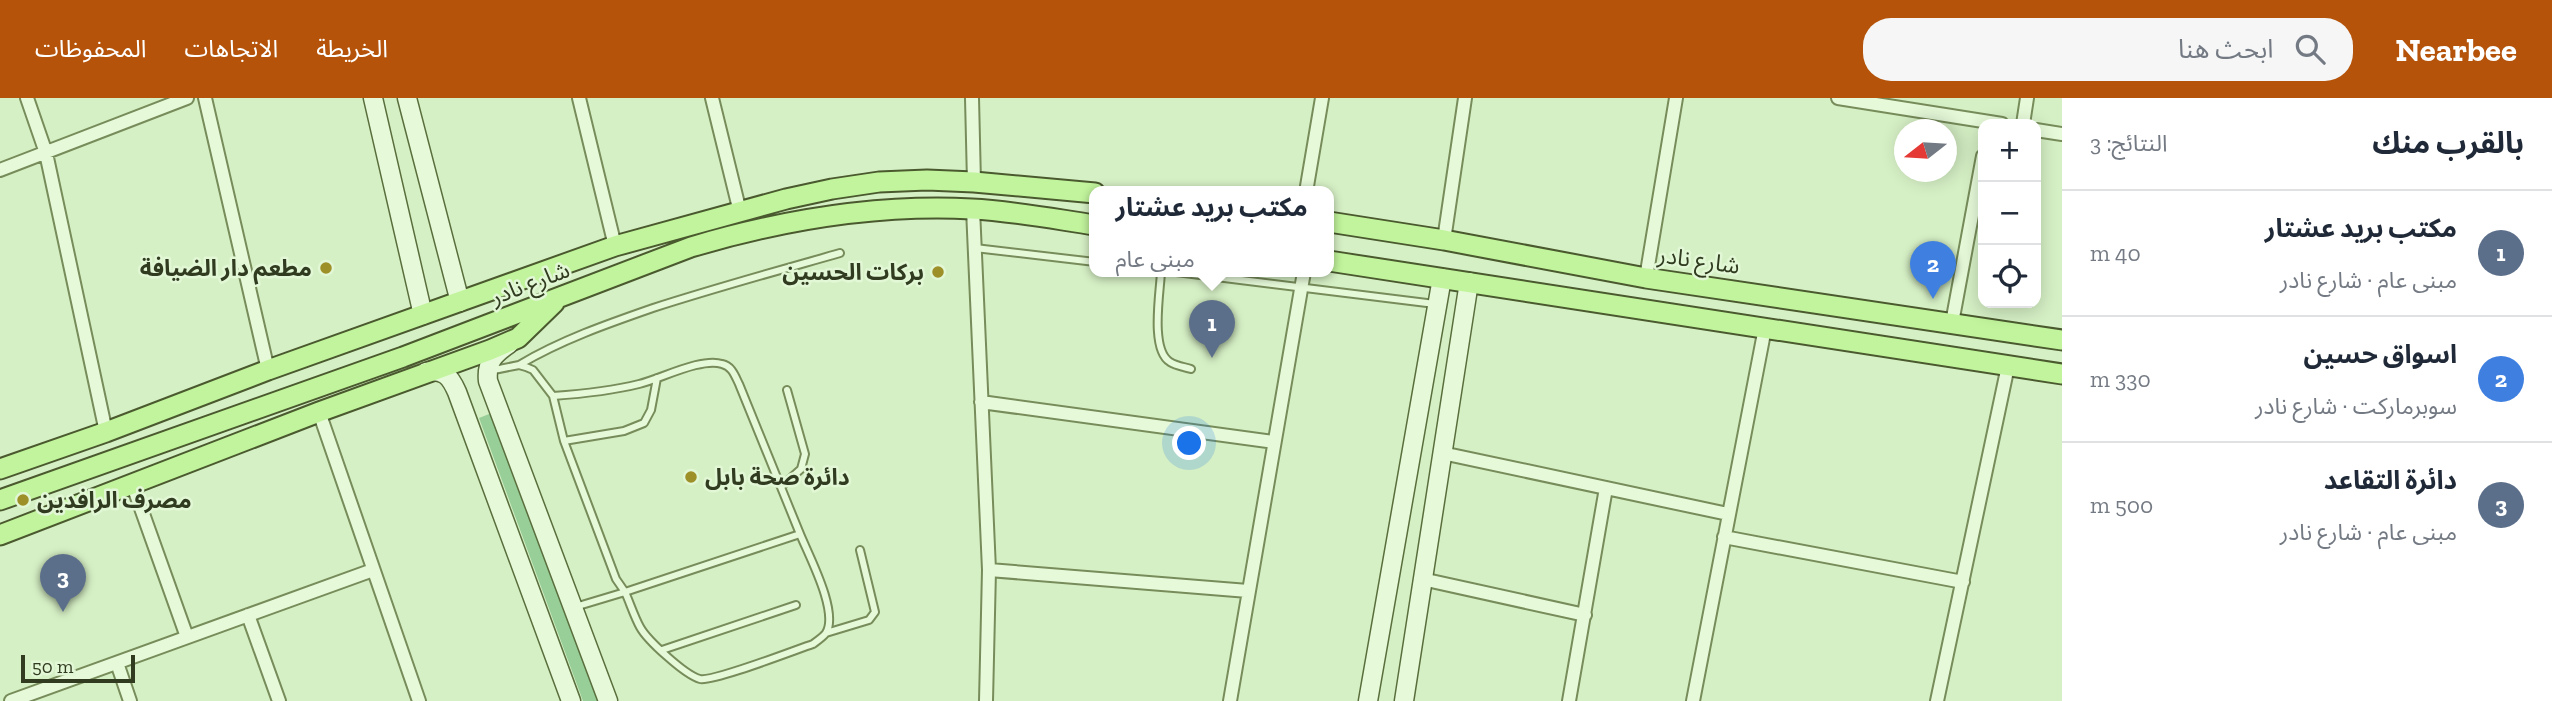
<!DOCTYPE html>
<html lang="ar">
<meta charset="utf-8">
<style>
body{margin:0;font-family:"Zilla Slab","Noto Sans Arabic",serif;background:#f6f6f7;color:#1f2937;direction:rtl}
.controls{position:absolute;right:21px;top:21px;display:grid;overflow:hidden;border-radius:14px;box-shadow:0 4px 18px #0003}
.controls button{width:63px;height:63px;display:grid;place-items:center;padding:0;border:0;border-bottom:2px solid #e0e1e3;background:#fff;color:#1f2937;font:35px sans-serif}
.compass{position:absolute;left:1894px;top:21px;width:63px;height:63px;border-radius:50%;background:#fff;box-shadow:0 4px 18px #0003;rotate:253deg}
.scale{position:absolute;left:21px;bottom:18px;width:114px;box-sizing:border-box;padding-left:7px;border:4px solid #303b1f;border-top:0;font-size:19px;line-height:24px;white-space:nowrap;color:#303b1f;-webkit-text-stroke:5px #e2f7d5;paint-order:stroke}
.you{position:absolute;left:1190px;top:346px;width:24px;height:24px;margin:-18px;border:5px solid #fff;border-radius:50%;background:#1a73e8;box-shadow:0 0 0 10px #1a73e833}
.badge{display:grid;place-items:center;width:46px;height:46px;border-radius:50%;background:#b45309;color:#fff;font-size:23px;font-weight:700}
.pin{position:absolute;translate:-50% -58px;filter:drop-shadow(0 2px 4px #0008)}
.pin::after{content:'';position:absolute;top:37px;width:24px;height:21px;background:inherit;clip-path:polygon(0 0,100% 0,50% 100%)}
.popup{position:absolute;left:1089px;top:88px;width:245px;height:91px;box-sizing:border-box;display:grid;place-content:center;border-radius:14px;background:#fff;filter:drop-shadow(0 2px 5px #0005);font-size:23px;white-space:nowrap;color:#747a83}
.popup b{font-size:26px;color:#1f2937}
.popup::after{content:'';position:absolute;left:50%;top:100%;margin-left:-14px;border:14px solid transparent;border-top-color:#fff}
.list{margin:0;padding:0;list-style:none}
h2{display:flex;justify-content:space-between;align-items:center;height:91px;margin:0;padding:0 28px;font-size:30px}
h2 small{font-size:23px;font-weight:400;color:#747a83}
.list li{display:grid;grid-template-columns:46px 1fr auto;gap:21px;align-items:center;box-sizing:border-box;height:126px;padding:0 28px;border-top:2px solid #e0e1e3}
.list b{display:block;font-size:26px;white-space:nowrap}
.list p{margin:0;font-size:23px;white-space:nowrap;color:#747a83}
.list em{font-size:23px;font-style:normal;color:#747a83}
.icon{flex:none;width:38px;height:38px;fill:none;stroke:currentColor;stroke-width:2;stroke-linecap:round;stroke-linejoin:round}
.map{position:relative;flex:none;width:2062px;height:603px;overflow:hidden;direction:ltr}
header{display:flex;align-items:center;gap:42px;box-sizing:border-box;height:98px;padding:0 35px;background:#b45309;color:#fff}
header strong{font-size:33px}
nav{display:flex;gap:38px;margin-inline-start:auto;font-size:24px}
.search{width:490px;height:63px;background:#f6f6f7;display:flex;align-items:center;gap:18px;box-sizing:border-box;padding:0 24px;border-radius:28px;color:#747a83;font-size:26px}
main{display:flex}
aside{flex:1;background:#fff}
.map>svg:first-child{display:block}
.green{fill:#98cf99}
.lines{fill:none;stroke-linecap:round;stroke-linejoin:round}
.lane-casing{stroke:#778c5a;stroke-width:10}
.street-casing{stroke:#778c5a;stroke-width:16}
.secondary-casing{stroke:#5a6e3d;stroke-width:21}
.primary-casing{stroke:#4a592e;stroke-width:23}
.lane{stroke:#e6fad9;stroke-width:6}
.street{stroke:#e6fad9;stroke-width:12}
.secondary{stroke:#e6fad9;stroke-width:18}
.primary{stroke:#c1f49c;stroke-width:19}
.poi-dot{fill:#9d9028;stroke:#e2f7d5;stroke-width:2.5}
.labels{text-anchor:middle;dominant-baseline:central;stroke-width:5;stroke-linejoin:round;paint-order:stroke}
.street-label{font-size:23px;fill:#303b1f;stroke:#e2f7d5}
.poi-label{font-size:23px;font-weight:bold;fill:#303b1f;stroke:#e2f7d5;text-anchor:end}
</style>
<header>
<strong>Nearbee</strong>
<div class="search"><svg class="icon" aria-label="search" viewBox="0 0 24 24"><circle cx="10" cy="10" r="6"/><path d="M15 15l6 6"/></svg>ابحث هنا</div>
<nav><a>الخريطة</a><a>الاتجاهات</a><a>المحفوظات</a></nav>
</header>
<main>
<aside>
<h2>بالقرب منك<small>النتائج: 3</small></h2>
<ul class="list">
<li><span class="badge" style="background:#5c6f8a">1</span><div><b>مكتب بريد عشتار</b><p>مبنى عام · شارع نادر</p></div><em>40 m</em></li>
<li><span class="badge" style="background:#3f7fe0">2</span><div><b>اسواق حسين</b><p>سوبرماركت · شارع نادر</p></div><em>330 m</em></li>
<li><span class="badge" style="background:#5c6f8a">3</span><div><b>دائرة التقاعد</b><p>مبنى عام · شارع نادر</p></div><em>500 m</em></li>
</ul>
</aside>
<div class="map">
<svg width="2062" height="603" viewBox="0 0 2062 603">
<rect width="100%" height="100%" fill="#d6f0c5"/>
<!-- green -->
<path class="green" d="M494,314L600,603H583L479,320Z"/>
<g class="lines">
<defs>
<path id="lane" d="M975,150L1095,164
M1161,174C1160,195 1150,252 1170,264C1176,268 1185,269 1191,271
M1176,174L1435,206
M519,267C561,242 607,226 653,210C715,190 777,173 840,155
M489,273L519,267L526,269L533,272L553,298L564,343L616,481L625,494L800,436L739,286C735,278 732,268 722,266C702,259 660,281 639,286C611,293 581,296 553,298
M564,343L624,333L644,325L651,312L657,280
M782,388L801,371L805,356L787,292
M575,509L625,494C630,505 634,518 640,529C647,542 685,577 700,581C713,584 795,552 813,546C817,543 823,539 826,535C839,514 809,458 800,436
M826,535L869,522L875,514L860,452
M662,552L796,507"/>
<path id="street" d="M27,0L46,55L106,334
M205,0L268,272
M579,0L615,148
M712,0L740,114
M972,0L974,84
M1838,0L2002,26
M2023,26L2027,0
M2036,32L2062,36
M0,72L187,0
M1306,94L1322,0
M973,111L989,472L986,603
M1444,142L1465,0
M1646,180L1676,0
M1952,225L1983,58
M981,304L1274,344
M319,314L419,603
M1442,355L1728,416
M132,385L187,539
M1724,439L1963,484
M989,472L1248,493
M1422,481L1585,517
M248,517L279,603
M117,565L130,603
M11,603L373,472
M1230,603L1304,174
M1569,603L1606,390
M1693,603L1765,230
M1937,603L2008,268"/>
<path id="secondary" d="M373,0L423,217
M407,0L460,204
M509,246C494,256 486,264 488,283L608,603
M426,274C444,271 450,278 457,294L571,603
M1368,603L1442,180
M1404,603L1469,184"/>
<path id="primary" d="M1329,124L1444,142L1646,180L2062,242
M1329,163L2062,276
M0,371L106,334L268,272L615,148L786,101L832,91L879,84L927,82L974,84L1095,95
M0,402L403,259L691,149C782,122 877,106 972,111C1013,113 1054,121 1095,127
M0,437L319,314L490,252L518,240L554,205"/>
</defs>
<!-- lane casing -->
<use href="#lane" class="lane-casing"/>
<!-- street casing -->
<use href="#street" class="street-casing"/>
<!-- secondary casing -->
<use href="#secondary" class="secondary-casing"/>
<!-- primary casing -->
<use href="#primary" class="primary-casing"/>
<!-- lane -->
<use href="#lane" class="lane"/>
<!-- street -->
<use href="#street" class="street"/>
<!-- secondary -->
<use href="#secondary" class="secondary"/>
<!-- primary -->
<use href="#primary" class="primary"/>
</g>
<!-- markers -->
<g class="poi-dot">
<circle cx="326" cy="170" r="7"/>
<circle cx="938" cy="174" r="7"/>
<circle cx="691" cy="379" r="7"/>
<circle cx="23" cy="402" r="7"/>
</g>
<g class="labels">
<!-- street labels -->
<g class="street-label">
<text transform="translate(1699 162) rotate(8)">شارع نادر</text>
<text transform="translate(530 185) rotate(-21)">شارع نادر</text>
</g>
<!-- poi labels -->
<g class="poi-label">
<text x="312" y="170">مطعم دار الضيافة</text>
<text x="924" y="174">بركات الحسين</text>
<text x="705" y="379" text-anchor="start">دائرة صحة بابل</text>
<text x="37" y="402" text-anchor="start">مصرف الرافدين</text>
</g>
</g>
</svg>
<div class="controls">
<button>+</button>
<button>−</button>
<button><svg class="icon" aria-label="locate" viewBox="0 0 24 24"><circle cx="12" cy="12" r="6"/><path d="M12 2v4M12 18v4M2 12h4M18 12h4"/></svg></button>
</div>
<svg class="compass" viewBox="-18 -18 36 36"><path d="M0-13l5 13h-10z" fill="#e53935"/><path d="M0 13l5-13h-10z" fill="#747a83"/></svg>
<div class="scale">50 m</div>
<div class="you"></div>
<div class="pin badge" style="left:1212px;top:260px;background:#5c6f8a">1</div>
<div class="popup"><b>مكتب بريد عشتار</b>مبنى عام</div>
<div class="pin badge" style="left:1933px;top:201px;background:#3f7fe0">2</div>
<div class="pin badge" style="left:63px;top:514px;background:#5c6f8a">3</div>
</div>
</main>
